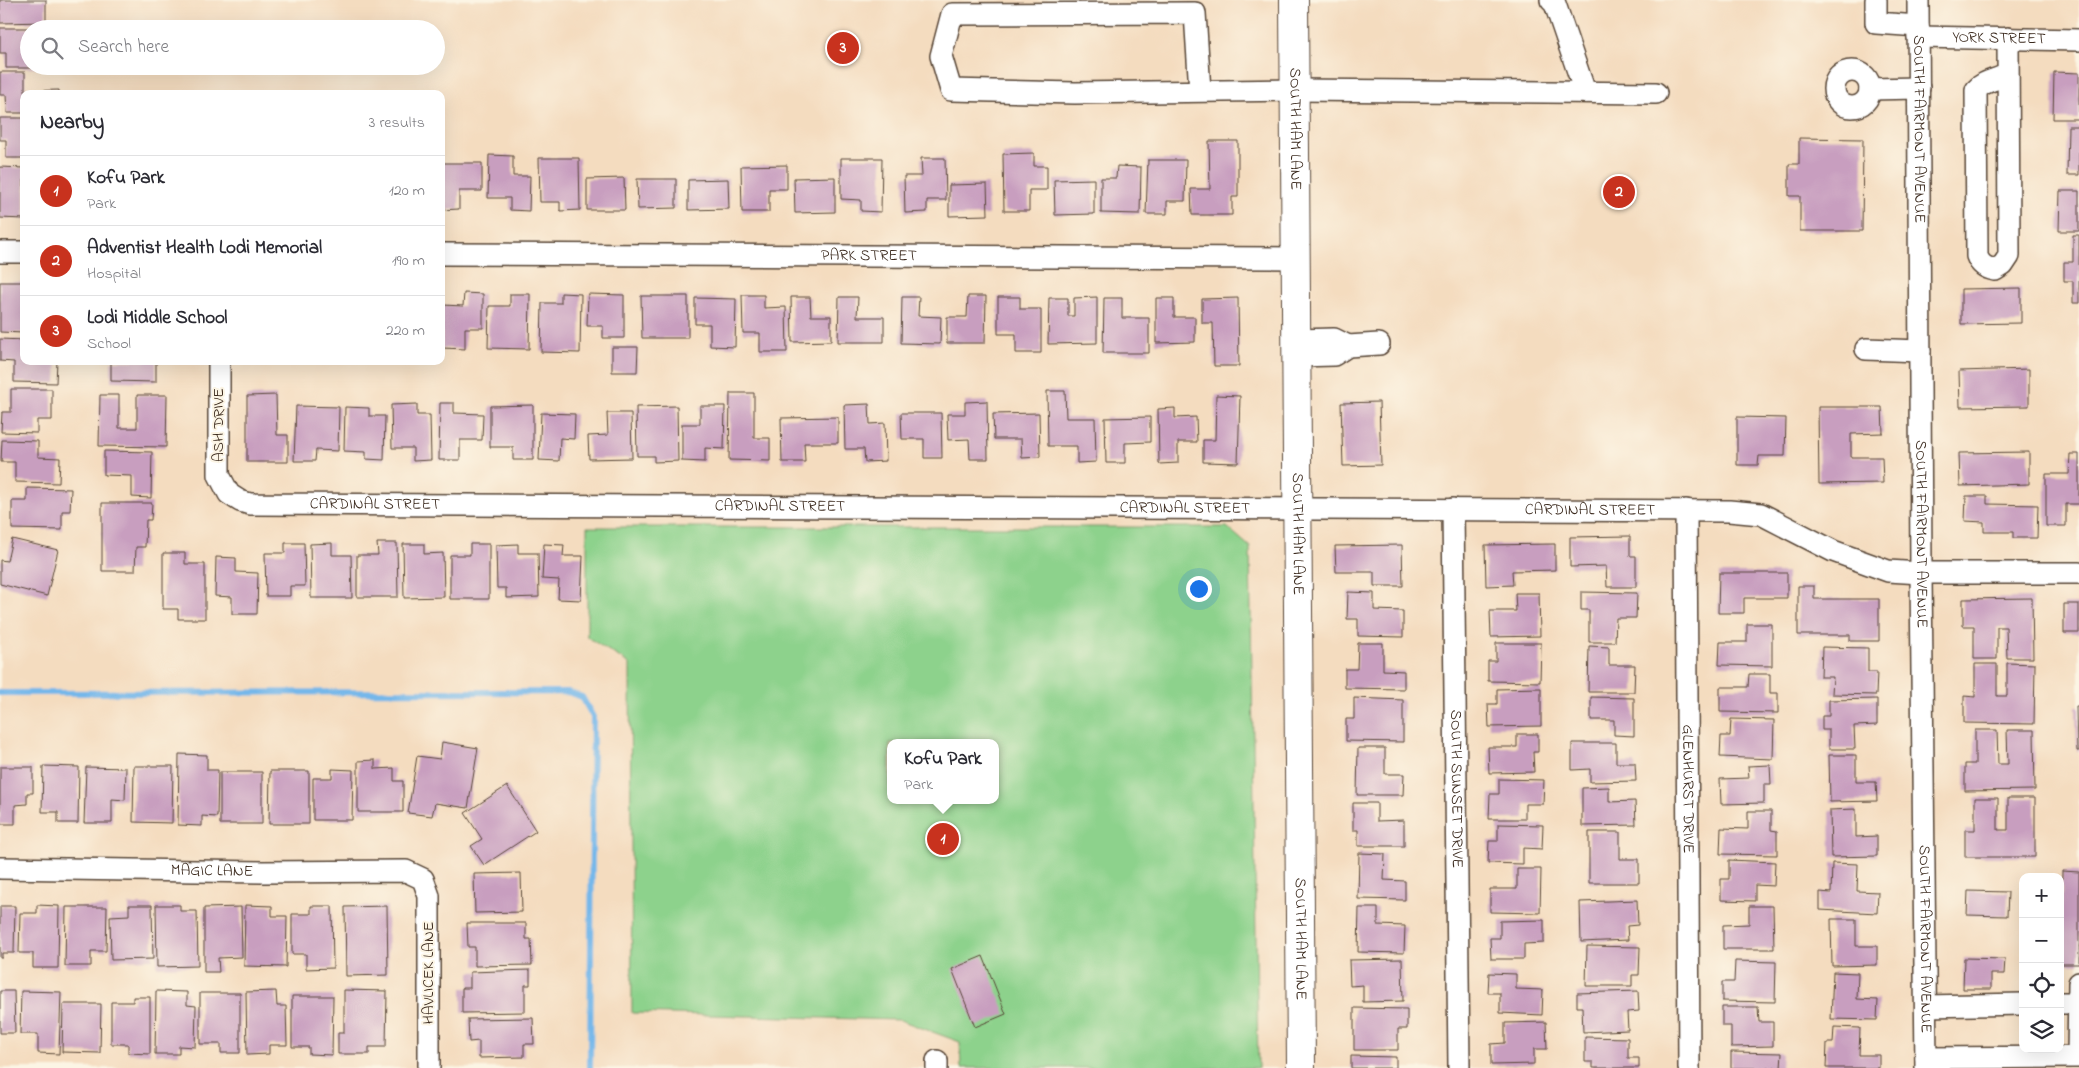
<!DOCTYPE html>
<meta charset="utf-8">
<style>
body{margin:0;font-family:"Indie Flower",sans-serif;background:#f7f7f7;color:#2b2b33}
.controls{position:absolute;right:15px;bottom:15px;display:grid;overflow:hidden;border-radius:10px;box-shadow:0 5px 20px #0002}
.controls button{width:45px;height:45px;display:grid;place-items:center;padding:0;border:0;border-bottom:1px solid #e1e1e2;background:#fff;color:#2b2b33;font:25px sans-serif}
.you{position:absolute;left:1198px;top:588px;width:18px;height:18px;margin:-12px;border:4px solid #fff;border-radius:50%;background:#1a73e8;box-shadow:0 0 0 8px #1a73e833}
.badge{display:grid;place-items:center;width:32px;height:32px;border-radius:50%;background:#c8321e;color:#fff;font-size:16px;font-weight:700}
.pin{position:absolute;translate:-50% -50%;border:2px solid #fff;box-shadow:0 1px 5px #0006}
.popup{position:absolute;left:887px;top:739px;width:112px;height:65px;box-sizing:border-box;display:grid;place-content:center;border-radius:10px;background:#fff;filter:drop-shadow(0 1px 4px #0005);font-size:16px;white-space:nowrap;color:#7c7c81}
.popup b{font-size:19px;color:#2b2b33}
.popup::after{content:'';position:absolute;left:50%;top:100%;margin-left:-10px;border:10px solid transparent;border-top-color:#fff}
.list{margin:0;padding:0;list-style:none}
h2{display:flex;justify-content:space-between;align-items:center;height:65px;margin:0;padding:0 20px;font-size:21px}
h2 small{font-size:16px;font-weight:400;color:#7c7c81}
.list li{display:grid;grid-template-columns:32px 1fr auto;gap:15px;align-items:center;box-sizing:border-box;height:70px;padding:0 20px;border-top:1px solid #e1e1e2}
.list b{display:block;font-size:19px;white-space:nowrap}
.list p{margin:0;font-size:16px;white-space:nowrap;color:#7c7c81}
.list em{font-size:16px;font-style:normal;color:#7c7c81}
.icon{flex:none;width:28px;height:28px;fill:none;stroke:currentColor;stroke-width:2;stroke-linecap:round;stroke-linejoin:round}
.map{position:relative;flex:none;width:2079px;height:1068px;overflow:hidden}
.search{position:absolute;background:#fff;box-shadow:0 5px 20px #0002;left:20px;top:20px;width:425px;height:55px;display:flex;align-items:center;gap:12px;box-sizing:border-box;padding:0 18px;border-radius:28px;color:#7c7c81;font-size:19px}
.panel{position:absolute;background:#fff;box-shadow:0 5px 20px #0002;left:20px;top:90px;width:425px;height:275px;border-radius:10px}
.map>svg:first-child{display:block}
.green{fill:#8dd28c;stroke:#647e55;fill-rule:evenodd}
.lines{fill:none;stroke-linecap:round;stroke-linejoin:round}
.stream{stroke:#75b7ea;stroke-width:6}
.building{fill:#c89ebf}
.minor-casing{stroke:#574536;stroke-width:24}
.major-casing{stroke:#574536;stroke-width:30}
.minor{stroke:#fff;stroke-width:21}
.major{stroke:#fff;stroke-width:28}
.labels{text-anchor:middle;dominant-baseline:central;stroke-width:4;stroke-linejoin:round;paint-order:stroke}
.street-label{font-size:16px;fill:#3b2a1e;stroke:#fcf5e5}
</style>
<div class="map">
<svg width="2079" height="1068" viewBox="0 0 2079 1068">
<rect width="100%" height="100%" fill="#fcf5e5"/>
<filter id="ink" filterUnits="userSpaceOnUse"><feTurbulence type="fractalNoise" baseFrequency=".02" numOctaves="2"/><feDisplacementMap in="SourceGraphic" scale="10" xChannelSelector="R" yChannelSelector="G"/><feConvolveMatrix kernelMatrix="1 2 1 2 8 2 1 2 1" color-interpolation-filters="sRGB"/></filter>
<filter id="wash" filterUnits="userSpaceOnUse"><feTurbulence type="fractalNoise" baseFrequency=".0096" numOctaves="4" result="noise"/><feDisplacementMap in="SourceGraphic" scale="20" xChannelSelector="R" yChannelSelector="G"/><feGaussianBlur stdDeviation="1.12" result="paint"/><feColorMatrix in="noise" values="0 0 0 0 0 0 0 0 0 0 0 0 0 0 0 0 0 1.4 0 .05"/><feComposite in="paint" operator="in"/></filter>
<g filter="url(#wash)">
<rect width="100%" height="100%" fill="#f4dcbf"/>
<!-- green -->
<path class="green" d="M587,527H1227L1250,547L1258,1068H961L960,1042L900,1020L632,1013L630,664L587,637ZM890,743H996V800H890Z"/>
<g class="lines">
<!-- stream -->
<path class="stream" d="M0,693L568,692L582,697L593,717L590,1068"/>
</g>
<g id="blocks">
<!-- building -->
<path class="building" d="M0,0H46V22L0,23Z
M0,28H29V66H58V68H6V53H0Z
M0,72H25V91L59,90V94H24V113H7L6,95H0Z
M2054,72L2079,73V119H2053Z
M0,118H24V158H6V140H0Z
M2068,126H2079V175H2067Z
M1799,138L1863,139L1862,231H1800V196H1789V164H1799Z
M1209,141H1238V197H1232V215H1192L1191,189H1210Z
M1034,153V166H1047V190H1029V211H1004L1003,154Z
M489,155L513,156V176H530L529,211L510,210V198H488Z
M539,158H579L580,210L560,211V202H540Z
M841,158H882L881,212L861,211V200L841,199Z
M921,158H945L946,200H927V212L905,213L904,176H922Z
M1148,160H1186L1185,201H1167V214H1146Z
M441,163H482V191H459V209L441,210Z
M787,165V189H769V212H742L741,166Z
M1117,166L1141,167L1140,214L1101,213V178H1116Z
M0,167L24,168V219L0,218Z
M835,177V212L795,213L794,178Z
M624,178L625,210H587V179Z
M637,179H676V208L638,209Z
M728,179L729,209L688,210V180Z
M1094,179V214L1055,215L1054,180Z
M987,184L988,215L949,216V185Z
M2060,191H2079V231H2059Z
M2073,235H2079V303H2073V281H2064V262H2073Z
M0,282H24V333L0,332Z
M2021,288V323L1961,324V289Z
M464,293L483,294V328H465V349L442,348L443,305L463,306Z
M561,293L581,294L580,353L541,352L542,303H561Z
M510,294H530L529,349L488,348L489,306H510Z
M588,294L624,295V338H603V326H587Z
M742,295H764V308L786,307L787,352H760V333H743Z
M641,296H688V338H642Z
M968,296H986L985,343H947V317H967Z
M791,297H810L811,316H831V341L792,342Z
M839,297H858L857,317H884V342H838Z
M902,297H919L918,316L941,317L940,344L901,343Z
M998,297H1020V309H1041V353H1016V334H998Z
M1097,297V343L1048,344L1049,298H1068V316H1074V298Z
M695,298L736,299L735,347L710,346V324H695Z
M1104,298H1122V318H1149V353H1103Z
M1156,298H1174V317H1195V342L1156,343Z
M1238,298L1239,366H1214L1213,323H1202V299Z
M0,339L24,340V361H57L56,383L14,382V362L0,361Z
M612,347H638L637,372H612Z
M111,361H156V382L111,381Z
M2029,369V406L1960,407L1959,371Z
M11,389H52V420H37V433L1,432L2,412H11Z
M1047,391H1065L1066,418H1095L1096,462L1077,463V446H1048Z
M730,393H754V438H770V461L729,460Z
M100,395H119V428H137V395H167L166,447L99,446Z
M276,395L277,435H288V462H247V396Z
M1216,395L1240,396L1238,463L1203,462V440H1215Z
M987,401L988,459H970L969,439L948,440L947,414H965V402Z
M1379,402L1381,465L1343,466L1341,403Z
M440,403H454V413L483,414L482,440H460V460H439Z
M417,404V415H430L431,460L413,461V448H392L391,405Z
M869,404L870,424L885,423L886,461L865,462L864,449H845L844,405Z
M533,405V460H513V447H490V406Z
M296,406L339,407L338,451L316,450L315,461H294Z
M677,406L678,461L654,462V456H637L636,407Z
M700,406H725L724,449L705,448V462L682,461V424H700Z
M345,407L369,408V416H385L384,460L366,459V452L344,451Z
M1818,407H1882L1883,433L1851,434V457H1882L1883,483L1819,484Z
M1175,408V418L1196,417L1197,442H1178V463L1159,464L1158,409Z
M541,413L575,414L574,439L560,438L559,461L539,460Z
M607,413H631L632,458L589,459L588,436L608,435Z
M901,413H941L942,458H924V439H902Z
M1039,413L1040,457L1022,458L1021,439H994L993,414Z
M838,417V443H804L805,462H782L781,418Z
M1150,417V442L1125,443V463H1106L1105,418Z
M1737,417L1786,418L1785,456H1759L1758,465H1737Z
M2,440L38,441V457L60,458L59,483L15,482V462H1Z
M104,451L152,452L151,498L132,497V476L104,475Z
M2029,452V484L1960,486L1959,453Z
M2070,454H2079V504H2066V526H2046V474H2069Z
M27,488L71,489L70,511H62V530L12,529V501H27Z
M1966,496H1987V504L2038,505L2037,538H2013V532H1984V522L1965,521Z
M102,503H152L151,520H146L145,547H136L135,571H102Z
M1630,536V556H1636V587H1607L1606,566L1570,567V537Z
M12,539L58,550L47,596L0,584V560L7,561Z
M285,543H304L305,586H290V596H266L265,553H285Z
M332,543V555H351L352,598H311L310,544Z
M377,543H397L398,597H357V555H378Z
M403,544H424V554L443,553L444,597L404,598Z
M470,544H489V599H450V555H470Z
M518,544V553H538L539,597L506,598V588H497L496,545Z
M544,544L564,545L563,556H583L581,600L558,599L559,580L542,579Z
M1555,544V570L1512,571L1513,585L1486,586L1485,545Z
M1402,545L1403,586H1374V572H1336L1335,546Z
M163,553H185V564H205V619H178V609H163Z
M216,557L236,558V572L258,573L257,614H232V597L215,596Z
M1719,573H1787V598H1744V613H1718Z
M1798,586H1814V599H1879V641H1850V635H1798Z
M1348,592L1374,593V610L1403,611V637L1358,636V619H1347Z
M1581,592L1637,593L1636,618H1616L1615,642H1589V610H1581Z
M1515,593H1539L1540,636L1491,637L1490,611H1516Z
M2032,598L2033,658H2007L2006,627H1997V659H1974V626H1963V599Z
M2064,604H2079V633H2064Z
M1747,624H1772V666L1719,665L1720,642H1747Z
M1358,643H1383V670L1404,671V689L1345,688V669H1357Z
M1496,643H1541L1540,682L1488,681V661H1496Z
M1589,646L1609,647V665H1635L1634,692H1588Z
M1822,647L1868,648V672H1877L1876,695L1832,694L1833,677H1821Z
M2007,663L2035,664L2034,724L1964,723V696L1975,697V664H1997V696H2007Z
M1749,674H1770V693H1778V713L1720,712V687H1748Z
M1541,688V726L1489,727L1488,704H1497V689Z
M1591,697L1634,698V736L1614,735V720H1591Z
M1354,698L1403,700V742L1346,741V719H1354Z
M1877,699V725L1854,726L1855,749H1829V730H1822V716H1829V700Z
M2076,706H2079V751H2077Z
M1731,719L1774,720L1773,759L1720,757L1721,736H1730Z
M1975,730H1997L1998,764H2008L2007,730H2034L2035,790L1965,791V764H1975Z
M1517,734H1538V752H1533L1534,772L1489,773L1488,747H1517Z
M442,742L478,748L468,808L435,803L432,816L408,813L417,756L440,759Z
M1572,743H1616V763H1635L1636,781L1590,782V769L1572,770Z
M1358,748H1385V774H1404L1403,795H1357Z
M179,754L207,755V770H218L217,817L202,816V826L178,825Z
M1829,755H1856V782H1876L1877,801L1830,802Z
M375,760V769L394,768V781H403V812H358V761Z
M1770,765L1771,784H1764V803L1721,804L1720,779L1749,778L1748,766Z
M43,766L79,767L78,823H58V812H42Z
M134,766H173L172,823L133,822Z
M0,767H33V793H27V804L15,805V824H0Z
M86,767L126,768L125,800L112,799V823H84Z
M332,769L353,770L352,820H313V778H332Z
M270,771H309V824H269Z
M220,772H262V824H220Z
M1499,779L1544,780L1543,804H1525V819H1489L1490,794H1499Z
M507,786L536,831L484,865L471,846L482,839L465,813Z
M1609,787V802L1635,801L1636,825L1582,826V788Z
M1975,798H1998V830H2008V798H2035V857H1965V830H1975Z
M1353,803H1377V821L1404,820V846H1358V830H1353Z
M1856,809V837L1877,836V856L1831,857L1830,810Z
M1748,811H1771V830L1777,831V855L1720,854L1721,828L1748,829Z
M1498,824L1543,825L1542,849L1523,848V864L1488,863L1489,841H1498Z
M1589,832H1620V859H1639V883H1589Z
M1359,853L1385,854L1384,880L1405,881V900L1358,899Z
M1729,860L1775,862L1774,886L1755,885V901L1721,900V879H1729Z
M1832,863L1858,864L1857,891L1878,892L1877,913L1820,910V892L1831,893Z
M1517,869H1541L1540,913L1490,912V889H1517Z
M2062,871L2079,872V964H2061Z
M521,873L522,912L475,913L474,874Z
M1968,891L2008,892L2007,916L1967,915Z
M1637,900L1638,925L1627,926L1628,940L1581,942L1580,902Z
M37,905L59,906L58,968H33V953H19L20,913H37Z
M129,905H152L153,959L111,960L110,916L129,915Z
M156,905H180V911H197L198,966L157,967Z
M245,905L272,906V916H287L286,967L244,966Z
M0,906H15L14,953H2V958H0Z
M311,906H332L333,968L306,969V954H292V914H311Z
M387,906L388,975L346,976L345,907Z
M1749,906H1773L1774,949H1723V925L1749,924Z
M66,907H107L106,951H91V966H65Z
M241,907L242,957L218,958L219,972H204V908Z
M1359,908H1378V925L1405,926L1404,953L1358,952Z
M1831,919H1856V946H1877V965L1832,966Z
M1544,920V943L1524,944V959H1491L1490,938H1500V921Z
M467,923H526V939H531L532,965L475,966V947H468Z
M1587,946L1640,947L1639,975H1632V986H1586Z
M983,956L1006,1014L975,1027L952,969Z
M1964,958L2005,959L2004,974H1991V989H1963Z
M1402,959L1403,1001L1363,1002V985L1350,986L1349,960Z
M1735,961L1776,962L1775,1002L1722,1001V982H1734Z
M530,970V985H525V1012L462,1013V988H470V972Z
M1833,972L1858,973L1857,999L1878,1000L1877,1020L1831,1019Z
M1489,973L1516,974V989L1543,990L1542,1015L1500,1013V993H1488Z
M344,990L387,991L386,1047H369V1054H338V1033H344Z
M0,991H14L15,1033H0Z
M21,991L61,992L59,1054L38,1053V1034H20Z
M156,991L187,992V1005L196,1006L195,1047L179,1046V1054H155Z
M276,991L277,1006H286L287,1045H269V1054L247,1055L246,992Z
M1638,991L1639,1011L1627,1012L1628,1030L1583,1032L1582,1007H1577V993Z
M200,993H240V1053H221V1044H200Z
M292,996H333L332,1055L309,1054V1047H292Z
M133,997H150V1054L128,1053V1044H111V1002H133Z
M63,1004H101L100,1053L62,1052Z
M1722,1007H1758L1759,1022H1773V1046L1731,1047V1026H1722Z
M1354,1008L1407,1009V1029H1398V1050H1354Z
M533,1018L534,1044H524V1057L479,1058V1041L469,1042L468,1019Z
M1546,1022L1547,1049H1534V1064L1491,1065V1044L1505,1043V1023Z
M1834,1027L1860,1028L1859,1055H1879V1068H1826L1827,1043H1833Z
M1585,1037L1628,1038V1058H1639V1068H1593V1062H1585Z
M1731,1052L1782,1053L1781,1068H1731Z
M1351,1056L1396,1057V1068H1351Z"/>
</g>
</g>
<g filter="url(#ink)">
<use href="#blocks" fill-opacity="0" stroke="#574536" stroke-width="1"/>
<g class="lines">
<defs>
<g id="minor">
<path d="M1551,0L1555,4L1585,92"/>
<path d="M1876,0V23L1918,26"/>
<path id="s1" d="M1918,0L1921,573L1926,1068"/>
<path id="s2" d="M1918,37L2079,40"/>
<circle cx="1852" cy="89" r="18"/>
<path d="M2007,74C1995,81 1985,80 1976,90L1977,256C1980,265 1986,268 1995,270L2003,265L2009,256L2008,38"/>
<path d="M1870,89L1919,88"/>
<path d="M1200,91L1195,13L952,14L941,56L951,90L1075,93L1294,90L1656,93"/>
<path d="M0,252H24"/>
<path id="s3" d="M441,254L1296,258"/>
<path d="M1297,340L1334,339L1348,346"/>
<path d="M1866,349L1920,351"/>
<path d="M1297,356L1334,355L1348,346L1379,344"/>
<path id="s4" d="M219,361V475L229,494L240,501L250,504L1729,511L1761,514L1833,551L1888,571L1921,573H2079"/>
<path id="s5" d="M1453,509L1459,1068"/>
<path id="s6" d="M1686,510L1689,1068"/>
<path id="s7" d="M0,868L262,872L406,871L423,879L429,896V1068"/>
<path d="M2060,1003H2078"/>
<path d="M1926,1006L2023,1004"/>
<path d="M1926,1058L2078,1057L2079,983"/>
<path d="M937,1061V1068"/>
</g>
<g id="major">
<path id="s8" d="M1294,0L1301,1068"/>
</g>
</defs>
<!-- minor casing -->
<use href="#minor" class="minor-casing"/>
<!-- major casing -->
<use href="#major" class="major-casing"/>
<!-- minor -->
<use href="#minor" class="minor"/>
<!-- major -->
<use href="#major" class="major"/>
</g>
</g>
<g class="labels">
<!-- street labels -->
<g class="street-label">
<text stroke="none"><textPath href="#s2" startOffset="81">YORK STREET</textPath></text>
<text stroke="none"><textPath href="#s8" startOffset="129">SOUTH HAM LANE</textPath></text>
<text stroke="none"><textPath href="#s1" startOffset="129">SOUTH FAIRMONT AVENUE</textPath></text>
<text stroke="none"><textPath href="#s3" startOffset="428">PARK STREET</textPath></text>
<text transform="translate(219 425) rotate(-90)">ASH DRIVE</text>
<text stroke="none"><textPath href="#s4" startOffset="284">CARDINAL STREET</textPath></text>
<text stroke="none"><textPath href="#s4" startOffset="689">CARDINAL STREET</textPath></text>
<text stroke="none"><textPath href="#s4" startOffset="1094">CARDINAL STREET</textPath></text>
<text stroke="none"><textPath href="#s4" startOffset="1499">CARDINAL STREET</textPath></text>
<text stroke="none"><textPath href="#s8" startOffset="534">SOUTH HAM LANE</textPath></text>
<text stroke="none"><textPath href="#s1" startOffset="534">SOUTH FAIRMONT AVENUE</textPath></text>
<text stroke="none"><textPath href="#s5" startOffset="280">SOUTH SUNSET DRIVE</textPath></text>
<text stroke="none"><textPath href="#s6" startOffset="279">GLENHURST DRIVE</textPath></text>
<text stroke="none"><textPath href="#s7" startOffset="212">MAGIC LANE</textPath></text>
<text stroke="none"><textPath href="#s8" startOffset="939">SOUTH HAM LANE</textPath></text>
<text stroke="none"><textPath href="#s1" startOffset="939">SOUTH FAIRMONT AVENUE</textPath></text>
<text transform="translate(429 973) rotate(-90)">HAVLICEK LANE</text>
</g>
</g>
</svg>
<div class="controls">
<button>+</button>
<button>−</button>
<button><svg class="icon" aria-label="locate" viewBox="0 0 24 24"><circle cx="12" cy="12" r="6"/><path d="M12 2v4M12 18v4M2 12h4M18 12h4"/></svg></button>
<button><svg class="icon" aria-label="layers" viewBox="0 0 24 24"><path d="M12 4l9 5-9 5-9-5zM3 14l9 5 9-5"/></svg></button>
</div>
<div class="you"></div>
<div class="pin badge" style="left:943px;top:839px">1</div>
<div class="popup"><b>Kofu Park</b>Park</div>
<div class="pin badge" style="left:1619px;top:192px">2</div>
<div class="pin badge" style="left:843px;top:48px">3</div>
<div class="search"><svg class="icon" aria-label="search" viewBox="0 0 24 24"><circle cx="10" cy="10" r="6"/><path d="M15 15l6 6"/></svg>Search here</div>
<section class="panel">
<h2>Nearby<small>3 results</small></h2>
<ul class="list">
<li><span class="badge">1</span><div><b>Kofu Park</b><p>Park</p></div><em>120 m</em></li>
<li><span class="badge">2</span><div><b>Adventist Health Lodi Memorial</b><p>Hospital</p></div><em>190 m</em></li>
<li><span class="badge">3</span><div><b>Lodi Middle School</b><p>School</p></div><em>220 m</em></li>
</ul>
</section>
</div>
